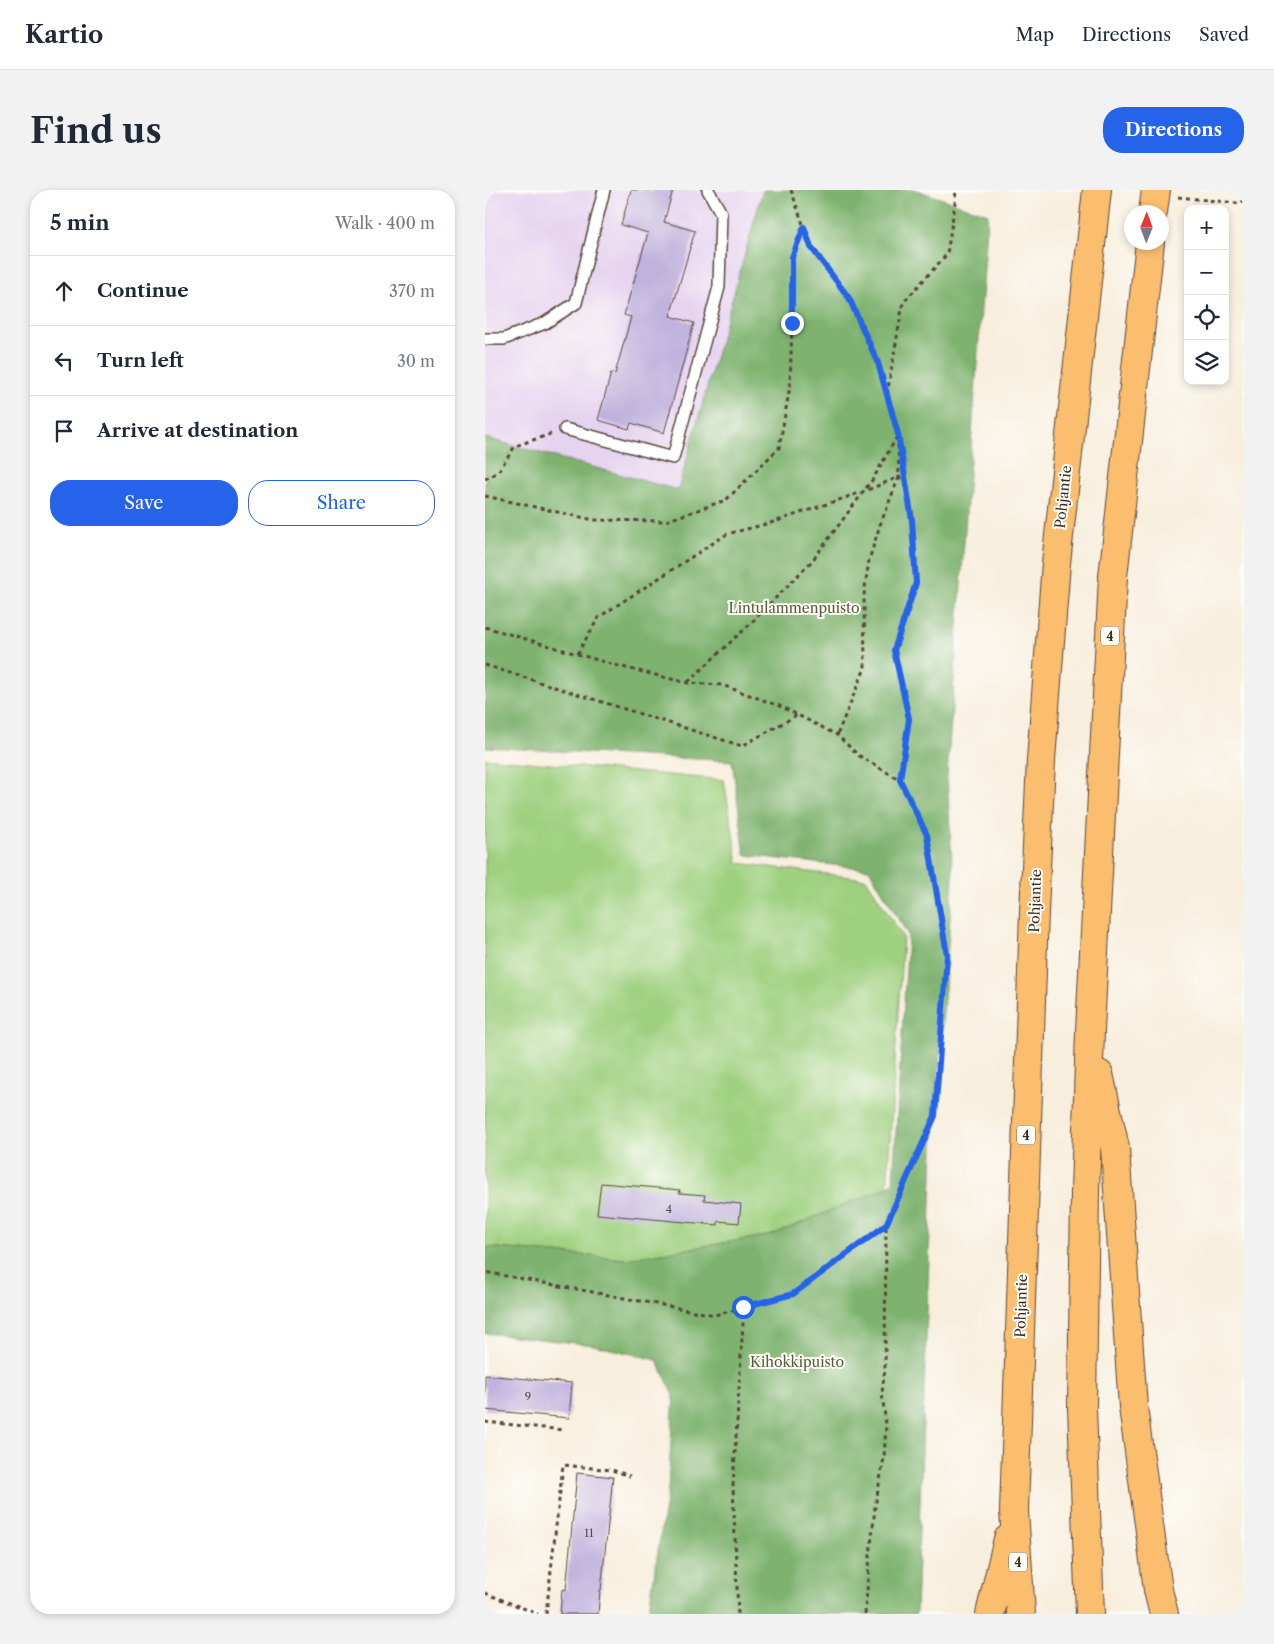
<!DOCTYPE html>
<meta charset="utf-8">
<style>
body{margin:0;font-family:"Libre Caslon Text",serif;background:#f2f2f3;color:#1f2937}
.controls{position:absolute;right:15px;top:15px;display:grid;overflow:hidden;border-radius:10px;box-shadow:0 2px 8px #0003}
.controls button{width:45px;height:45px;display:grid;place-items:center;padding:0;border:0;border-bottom:1px solid #e0e1e3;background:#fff;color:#1f2937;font:25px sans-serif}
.compass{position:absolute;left:639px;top:15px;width:45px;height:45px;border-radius:50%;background:#fff;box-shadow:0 2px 8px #0003;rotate:1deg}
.stop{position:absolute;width:15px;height:15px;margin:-11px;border:4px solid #2563eb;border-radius:50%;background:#fff}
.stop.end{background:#2563eb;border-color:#fff;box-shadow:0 1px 5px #0008}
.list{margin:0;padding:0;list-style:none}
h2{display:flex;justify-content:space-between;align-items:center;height:65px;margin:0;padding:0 20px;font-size:21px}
h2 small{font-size:16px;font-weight:400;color:#747a83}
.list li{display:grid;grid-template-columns:32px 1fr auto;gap:15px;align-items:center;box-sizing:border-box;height:70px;padding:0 20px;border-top:1px solid #e0e1e3}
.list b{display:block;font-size:19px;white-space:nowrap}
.list em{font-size:16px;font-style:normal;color:#747a83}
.actions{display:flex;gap:10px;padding:15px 20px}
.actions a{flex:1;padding:11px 0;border:1px solid #2563eb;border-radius:20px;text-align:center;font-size:18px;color:#2563eb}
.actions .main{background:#2563eb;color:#fff}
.icon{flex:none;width:28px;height:28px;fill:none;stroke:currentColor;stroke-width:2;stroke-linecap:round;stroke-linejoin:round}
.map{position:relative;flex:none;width:759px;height:1424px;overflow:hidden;border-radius:20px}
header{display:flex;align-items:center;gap:30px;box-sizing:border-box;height:70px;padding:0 25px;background:#fff;border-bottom:1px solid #e0e1e3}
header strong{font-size:24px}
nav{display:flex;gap:28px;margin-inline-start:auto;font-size:18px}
.intro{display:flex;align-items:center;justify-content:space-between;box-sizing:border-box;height:120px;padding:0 30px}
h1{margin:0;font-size:35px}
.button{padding:12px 22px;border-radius:20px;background:#2563eb;color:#fff;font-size:18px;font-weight:700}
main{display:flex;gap:30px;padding:0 30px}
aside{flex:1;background:#fff;border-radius:20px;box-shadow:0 2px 8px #0003}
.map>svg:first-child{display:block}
.built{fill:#e6d3f0}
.green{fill:#9ed07f;stroke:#6c7d4e}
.forest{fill:#7eb26e;stroke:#5c6e46}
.building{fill:#c0b2dd}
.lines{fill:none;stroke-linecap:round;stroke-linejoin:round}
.service-casing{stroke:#57473b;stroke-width:14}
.motorway-casing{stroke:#57473b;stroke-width:30}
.path{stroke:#57473b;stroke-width:3;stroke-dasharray:4 4;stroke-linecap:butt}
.service{stroke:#fff;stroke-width:11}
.motorway{stroke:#fbbd6e;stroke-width:28}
.route{stroke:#2563eb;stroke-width:6}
.labels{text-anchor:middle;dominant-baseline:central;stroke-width:4;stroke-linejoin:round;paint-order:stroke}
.number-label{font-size:11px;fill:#5c4c4e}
.shield{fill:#fdfcf7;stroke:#75695f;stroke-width:1}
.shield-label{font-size:12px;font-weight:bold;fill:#3b2a1e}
.street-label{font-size:14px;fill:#3b2a1e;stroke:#fdfcf7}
.park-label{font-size:14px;fill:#595c3b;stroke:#fdfcf7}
</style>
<header>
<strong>Kartio</strong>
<nav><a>Map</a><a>Directions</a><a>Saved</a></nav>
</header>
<div class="intro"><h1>Find us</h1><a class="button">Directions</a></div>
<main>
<aside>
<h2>5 min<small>Walk · 400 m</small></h2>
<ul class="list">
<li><svg class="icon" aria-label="ahead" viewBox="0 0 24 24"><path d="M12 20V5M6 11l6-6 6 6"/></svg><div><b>Continue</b></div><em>370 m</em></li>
<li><svg class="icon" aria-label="left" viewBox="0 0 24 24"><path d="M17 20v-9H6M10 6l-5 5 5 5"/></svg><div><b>Turn left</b></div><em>30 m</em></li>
<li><svg class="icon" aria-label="arrive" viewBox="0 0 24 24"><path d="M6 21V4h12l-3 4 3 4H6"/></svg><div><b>Arrive at destination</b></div></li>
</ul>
<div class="actions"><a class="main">Save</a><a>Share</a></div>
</aside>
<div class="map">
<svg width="759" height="1424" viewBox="0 0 759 1424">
<rect width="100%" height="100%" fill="#fdfcf7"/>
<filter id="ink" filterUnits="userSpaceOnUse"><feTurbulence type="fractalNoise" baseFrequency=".02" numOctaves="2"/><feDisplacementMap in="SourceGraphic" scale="10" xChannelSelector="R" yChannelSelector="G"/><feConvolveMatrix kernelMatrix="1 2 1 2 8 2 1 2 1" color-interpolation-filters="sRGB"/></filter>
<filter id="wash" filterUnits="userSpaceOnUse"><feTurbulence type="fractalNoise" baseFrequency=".0096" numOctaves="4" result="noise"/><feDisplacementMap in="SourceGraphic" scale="20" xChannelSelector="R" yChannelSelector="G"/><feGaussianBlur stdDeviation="1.12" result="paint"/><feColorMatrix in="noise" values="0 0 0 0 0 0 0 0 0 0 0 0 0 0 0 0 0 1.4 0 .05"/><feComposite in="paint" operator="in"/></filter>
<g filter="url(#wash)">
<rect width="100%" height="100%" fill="#f7eedd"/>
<!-- built -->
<path class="built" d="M0,0H278L193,300L0,248Z"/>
<!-- green -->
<path class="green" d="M0,568L239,590L253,673L381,689L418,747L402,997L287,1045L141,1069L0,1057Z"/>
<!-- forest -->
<path class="forest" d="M278,0H431L503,24L462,586L468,689L448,958L431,1424H163L183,1298L189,1205L172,1170L109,1155L0,1143V1057L141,1069L287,1045L402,997L408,992L423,745L384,679L260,665L247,571L0,557V248L193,300Z"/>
<g id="blocks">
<!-- building -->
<path class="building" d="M146,0H188L179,32L210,41L185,126L209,133L179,243L146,233L144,239L113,230L126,183L130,184L146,127L139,125L163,43L136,35Z
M116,993L195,1000L194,1003L220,1005L219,1010L256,1014L254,1033L233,1031V1035L112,1024Z
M0,1185L87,1193L84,1228L0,1220Z
M92,1283L128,1287L116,1400H115L113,1424H75L77,1399L81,1400Z"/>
</g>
</g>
<g filter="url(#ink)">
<use href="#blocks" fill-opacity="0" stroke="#57473b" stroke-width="1"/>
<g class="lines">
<defs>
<path id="service" d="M0,149H19L60,133L91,113L119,0
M80,239L188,268L234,97L236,23L223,0"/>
<path id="motorway" d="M668,22L671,0
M614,884L630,958L648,1217L673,1400L679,1424
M505,1424L523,1349
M536,1424L529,1321L549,722L556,570L571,373L612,0
M605,1424L597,1218L600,1003L605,841L628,387L665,52"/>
</defs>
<!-- service casing -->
<use href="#service" class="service-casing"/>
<!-- motorway casing -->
<use href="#motorway" class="motorway-casing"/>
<!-- path -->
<path class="path" d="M306,0L326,57L364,108L393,173L413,244L414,287L395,335L384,370L379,405L380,478L352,545
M693,7L751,13L759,11
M402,204L418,113L462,64L470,13L471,0
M0,289L13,282L30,256L66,244
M0,306L109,330L181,331L241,310L294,258L305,196L307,133V67L319,38
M0,437L133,476L203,493L237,495L297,517L352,545L373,565L415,590L442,645L462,765L450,926L401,1035L308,1104L230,1125L0,1082
M92,464L114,427L242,344L289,332L380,301L414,287L422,292
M0,475L257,556L312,525
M203,492L266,433L327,371L388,289L413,245
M415,590L424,529L409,460L431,393L427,330L415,254
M0,1232L79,1240
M0,1403L53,1424
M61,1424L78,1275L127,1280L145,1286
M253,1424L248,1296L259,1117
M380,1424L385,1366L390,1317L399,1268L401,1235L397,1203L400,1178L401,1035"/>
<!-- service -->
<use href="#service" class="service"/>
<!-- motorway -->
<use href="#motorway" class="motorway"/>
</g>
</g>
<g class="lines" filter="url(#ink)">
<!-- route -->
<path class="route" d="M258,1117L308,1104L401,1035L450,926L462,765L442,645L415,590L424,529L409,460L431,393L427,330L413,244L393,173L364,108L326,57L319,37L307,67V133"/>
</g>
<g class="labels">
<!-- number labels -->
<g class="number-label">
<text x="184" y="1019">4</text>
<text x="43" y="1207">9</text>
<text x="104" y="1343">11</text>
</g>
<!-- shield labels -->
<g class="shield">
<rect x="616" y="436.5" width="18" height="19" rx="4"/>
<rect x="532" y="935.5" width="18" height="19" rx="4"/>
<rect x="524" y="1362.5" width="18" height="19" rx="4"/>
</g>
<g class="shield-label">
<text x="625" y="446">4</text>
<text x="541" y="945">4</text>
<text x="533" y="1372">4</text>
</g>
<!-- street labels -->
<g class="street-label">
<text transform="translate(578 307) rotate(-84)">Pohjantie</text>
<text transform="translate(550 711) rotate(-88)">Pohjantie</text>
<text transform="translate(536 1116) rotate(-88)">Pohjantie</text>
</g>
<!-- park labels -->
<g class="park-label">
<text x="309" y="418">Lintulammenpuisto</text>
<text x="312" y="1172">Kihokkipuisto</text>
</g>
</g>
</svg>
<div class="controls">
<button>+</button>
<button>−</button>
<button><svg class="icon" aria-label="locate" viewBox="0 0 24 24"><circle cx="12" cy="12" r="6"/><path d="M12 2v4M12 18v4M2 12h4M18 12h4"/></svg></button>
<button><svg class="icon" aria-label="layers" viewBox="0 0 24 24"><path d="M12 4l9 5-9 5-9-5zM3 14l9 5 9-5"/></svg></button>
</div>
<svg class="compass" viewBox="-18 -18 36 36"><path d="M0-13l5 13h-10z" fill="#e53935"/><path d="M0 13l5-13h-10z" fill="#747a83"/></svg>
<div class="stop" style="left:258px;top:1117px"></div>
<div class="stop end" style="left:307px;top:133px"></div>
</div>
</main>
